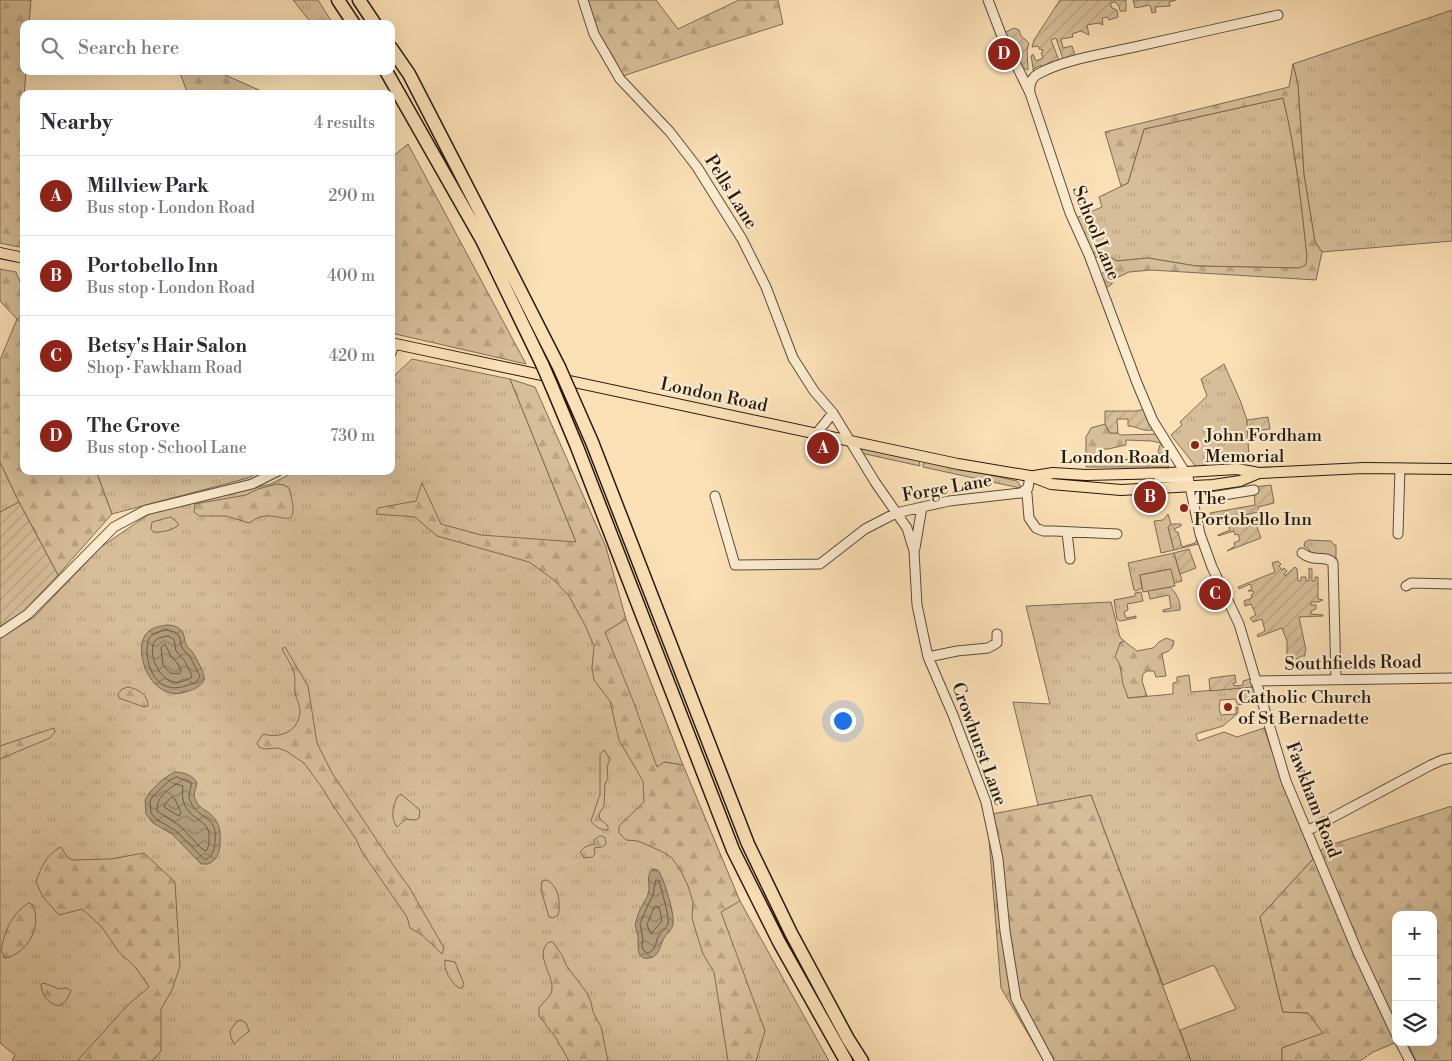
<!DOCTYPE html>
<meta charset="utf-8">
<style>
body{margin:0;font-family:"Libre Bodoni",serif;background:#f7f7f7;color:#2b2b33}
.controls{position:absolute;right:15px;bottom:15px;display:grid;overflow:hidden;border-radius:10px;box-shadow:0 5px 20px #0002}
.controls button{width:45px;height:45px;display:grid;place-items:center;padding:0;border:0;border-bottom:1px solid #e1e1e2;background:#fff;color:#2b2b33;font:25px sans-serif}
.you{position:absolute;left:842px;top:720px;width:18px;height:18px;margin:-12px;border:4px solid #fff;border-radius:50%;background:#1a73e8;box-shadow:0 0 0 8px #1a73e833}
.badge{display:grid;place-items:center;width:32px;height:32px;border-radius:50%;background:#8f2418;color:#fff;font-size:16px;font-weight:700}
.pin{position:absolute;translate:-50% -50%;border:2px solid #fff;box-shadow:0 1px 5px #0006}
.list{margin:0;padding:0;list-style:none}
h2{display:flex;justify-content:space-between;align-items:center;height:65px;margin:0;padding:0 20px;font-size:21px}
h2 small{font-size:16px;font-weight:400;color:#7c7c81}
.list li{display:grid;grid-template-columns:32px 1fr auto;gap:15px;align-items:center;box-sizing:border-box;height:80px;padding:0 20px;border-top:1px solid #e1e1e2}
.list b{display:block;font-size:19px;white-space:nowrap}
.list p{margin:0;font-size:16px;white-space:nowrap;color:#7c7c81}
.list em{font-size:16px;font-style:normal;color:#7c7c81}
.icon{flex:none;width:28px;height:28px;fill:none;stroke:currentColor;stroke-width:2;stroke-linecap:round;stroke-linejoin:round}
.map{position:relative;flex:none;width:1452px;height:1061px;overflow:hidden}
.search{position:absolute;background:#fff;box-shadow:0 5px 20px #0002;left:20px;top:20px;width:375px;height:55px;display:flex;align-items:center;gap:12px;box-sizing:border-box;padding:0 18px;border-radius:10px;color:#7c7c81;font-size:19px}
.panel{position:absolute;background:#fff;box-shadow:0 5px 20px #0002;left:20px;top:90px;width:375px;height:385px;border-radius:10px}
.map>svg:first-child{display:block}
.grass{fill:url(#grass-tufts);stroke:#7c6c54}
.forest{fill:url(#forest-firs);stroke:#7c6c54}
.park{fill:#d6be99;stroke:#7c6c54}
.garden{fill:url(#garden-furrows);stroke:#7c6c54}
.water{fill:url(#water-waves);stroke:#796951}
.lines{fill:none;stroke-linecap:round;stroke-linejoin:round}
.shore{stroke:#6a5c46;stroke-width:1}
.minor-casing{stroke:#594c38;stroke-width:11}
.major-casing{stroke:#231a0f;stroke-width:12}
.highway-casing{stroke:#231a0f;stroke-width:15}
.minor{stroke:#fcebcf;stroke-width:9}
.major{stroke:#fbe0b5;stroke-width:10}
.highway{stroke:#fbe0b5;stroke-width:12}
.highway-bridge-casing{stroke:#231a0f;stroke-width:15;stroke-linecap:butt}
.highway-bridge{stroke:#fbe0b5;stroke-width:12}
.poi-dot{fill:#8f2418;stroke:#fcebcf;stroke-width:2}
.labels{text-anchor:middle;dominant-baseline:central;stroke-width:4.5;stroke-linejoin:round;paint-order:stroke}
.street-label{font-size:18px;fill:#231a0f;stroke:#fcebcf}
.poi-label{font-size:18px;fill:#231a0f;stroke:#fcebcf;text-anchor:start}
</style>
<div class="map">
<svg width="1452" height="1061" viewBox="0 0 1452 1061">
<defs>
<pattern id="grass-tufts" width="24" height="20" patternUnits="userSpaceOnUse" patternTransform="scale(1.25)"><rect width="24" height="20" fill="#d6be99"/><path d="M3 7l-1-3M5 7V3M7 7l1-3M15 17l-1-3M17 17v-4M19 17l1-3" fill="none" stroke="#b7a383"/></pattern>
<pattern id="forest-firs" width="22" height="20" patternUnits="userSpaceOnUse" patternTransform="scale(1.25)"><rect width="22" height="20" fill="#d6be99"/><path d="M5 1l3.5 6h-7zM16 11l3.5 6h-7z" fill="#b7a383"/></pattern>
<pattern id="garden-furrows" width="10" height="10" patternUnits="userSpaceOnUse" patternTransform="scale(1.25)"><rect width="10" height="10" fill="#d6be99"/><path d="M-1 1l2-2M0 10L10 0M9 11l2-2" fill="none" stroke="#b7a383"/></pattern>
<pattern id="water-waves" width="16" height="10" patternUnits="userSpaceOnUse" patternTransform="scale(1.25)"><rect width="16" height="10" fill="#b29d7d"/><path d="M0 5q4-4 8 0t8 0" fill="none" stroke="#907f65"/></pattern>
</defs>
<rect width="100%" height="100%" fill="#fbe0b5"/>
<filter id="stains"><feTurbulence type="fractalNoise" baseFrequency=".004" numOctaves="4"/><feColorMatrix values="0 0 0 0 .2 0 0 0 0 .09 0 0 0 0 .02 0 0 0 .5 -.17"/></filter>
<radialGradient id="worn" r=".72"><stop offset=".6" stop-color="#630" stop-opacity="0"/><stop offset="1" stop-color="#630" stop-opacity=".3"/></radialGradient>
<!-- grass -->
<path class="grass" d="M293,0H318L333,24H312Z
M1452,10V241L1322,252L1315,242L1304,175L1298,85L1293,64Z
M1283,98C1296,150 1301,202 1307,256V265L1299,268L1196,266L1148,258L1117,261L1101,252L1091,253L1076,218L1102,207L1099,197L1128,183L1144,129Z
M412,359L510,379L576,542L606,631L626,619L683,765L664,762L677,845L713,858L740,901L829,1061H12L15,1055L0,1043V638L34,617L101,547L152,512L271,484L296,471H391V382L396,374Z
M1224,364L1240,400L1247,420L1249,460L1204,462L1205,465L1214,466L1197,468L1171,435L1182,425L1180,422L1207,396L1201,379Z
M861,448L919,460L920,466L861,453L859,449Z
M926,461L1017,481L1020,485V488L923,467V464Z
M0,462L19,502L0,512Z
M96,471H261L248,478L112,514Z
M1308,540L1331,541L1334,545H1336V563L1311,554L1308,548L1304,546L1305,542Z
M1174,553L1182,581L1174,583L1170,569L1140,575L1142,588L1136,591L1134,590L1128,563Z
M1170,587C1176,593 1181,601 1180,610L1163,612V610L1171,608L1169,595L1150,599L1148,591Z
M1141,592L1143,601L1127,604L1128,610L1124,612L1126,618L1136,616V618L1120,621L1117,619L1114,600L1135,596V593Z
M1111,602L1120,637L1124,641L1120,643L1119,662L1128,698L1173,694V683L1177,682V677L1189,675L1191,692L1253,687L1257,701L1238,705L1235,699L1220,700L1219,708L1221,715L1236,714V707H1238V713L1223,726L1196,734L1198,741L1224,732L1237,737L1264,728L1283,783L1313,859L1260,917L1283,1012L1308,1013L1324,1033L1282,1048V1061H1191L1180,1030L1236,1009L1214,965L1163,985L1091,795L1038,805L1013,702L1050,704L1026,606Z"/>
<!-- forest -->
<path class="forest" d="M0,0H31L29,24H24V71H26L20,152H24V248L0,243Z
M588,0H656L678,29L739,0H778L783,24L701,50L623,76L598,33Z
M1293,64L1298,85L1304,175L1315,242L1322,252L1316,280L1151,270L1129,272L1112,280V284L1106,288L1101,274L1107,271L1102,256L1095,258L1091,253L1101,252L1117,261L1148,258L1196,266L1299,268L1306,265L1307,256C1301,202 1296,150 1283,98L1144,129L1128,183L1121,186L1105,132L1289,87Z
M179,71H216L268,94H188Z
M408,144L526,364L391,333V158Z
M0,269L16,272L24,291V471H96L112,514L58,575L19,502L0,462V360L17,319L0,301Z
M510,379L535,387L606,547L626,619L605,632L632,698L657,767L664,762L683,765L740,901L721,912L765,1031L756,1061H728L714,972L703,954L696,932L692,918L693,902L688,886L681,871L672,858L661,851L638,841L626,840L619,833V826L644,802L643,781L619,740L610,701L594,680L592,668L594,646L585,625L569,596L554,580L529,562L437,536L415,517L376,514L378,508L416,501L422,483L441,524L481,535L576,542Z
M1105,424L1110,433H1118L1120,435L1159,434L1161,441L1160,443L1152,441L1126,440V445L1108,449H1100L1098,453L1100,458L1112,457L1115,460C1127,460 1137,458 1149,458L1156,463L1163,462L1164,459L1158,452L1160,445L1164,443C1168,451 1174,459 1168,467H1086V437L1091,428Z
M277,484L284,485L289,488C302,536 282,511 260,517C256,518 253,521 249,523L226,516H199L194,512L195,504L246,495L258,489Z
M170,517L175,520L179,525C171,531 163,532 154,532L151,529L152,522Z
M1166,638L1174,641C1173,650 1169,651 1162,654L1166,676L1156,677L1154,671H1147L1143,674L1142,681L1147,696L1128,698C1126,691 1122,684 1122,677C1120,669 1121,664 1115,657L1120,643L1124,641L1137,651L1153,648L1159,642Z
M285,647L308,686L317,743L332,773L398,872L409,887L444,948L442,954L422,935L410,928L407,917L362,852L356,839L332,804L323,789L304,763L286,751L278,748L264,749L259,747L257,743L263,734C281,739 299,731 300,711C300,704 296,699 295,693C294,686 296,679 294,673C292,665 286,657 282,649Z
M128,687C138,689 148,694 148,706L144,707L119,698L118,694L122,689Z
M54,728L55,732L50,738L0,759V746Z
M604,750L610,759L607,767L608,778L605,784L604,806L599,814L600,819L608,826V830C601,830 595,827 591,821L600,794V754Z
M401,794L420,810L419,818L416,820L406,819L397,827C390,817 393,807 397,797Z
M1091,795L1191,1061H1044L1001,988L987,815Z
M1452,806V1061H1416L1407,1042H1433V915H1396V1042H1397L1373,1052L1360,1061H1282V1048L1323,1033L1308,1013L1283,1012L1260,917L1324,847Z
M599,836H602L605,838L606,844L602,847L594,848L595,854L592,857L584,858L580,852L585,847L594,844V840Z
M61,847L67,857L72,860L111,859L144,853L175,882L180,966L172,990L161,1009V1051L152,1061H77L128,1005L149,987L136,968L119,952L101,926L82,909L59,915L43,897L36,882C41,868 46,854 61,847Z
M546,880C559,885 561,904 558,915L553,918L549,917L541,890L542,881Z
M29,903L33,905C42,927 28,953 5,958L1,950C5,931 11,914 29,903Z
M549,942H553L563,957L566,965L587,993L591,1002L593,1012L601,1027L608,1061H569L556,1038L539,1016V1008C543,1001 552,997 552,988C553,974 534,954 549,942Z
M445,960L455,962L464,984L462,988H459C451,983 443,969 445,960Z
M44,983L59,989L67,988L71,991L66,1001L60,1006C47,1004 42,995 41,984Z
M241,1020L246,1023L249,1031L234,1044L231,1038L230,1031L237,1021Z"/>
<!-- park -->
<path class="park" d="M1168,514L1171,524L1168,527L1174,550L1161,553L1154,521L1163,520Z
M1171,569L1175,586L1143,592L1140,575Z"/>
<!-- garden -->
<path class="garden" d="M1060,0H1126V11H1120L1119,6L1115,2L1110,3L1112,8L1117,10L1118,17L1109,20L1107,17L1102,18L1103,25L1099,23L1087,25L1089,35L1081,31L1072,34L1073,37L1061,39L1063,48L1072,46L1076,58L1064,62L1056,38L1051,40L1060,63L1043,69L1041,65L1033,69L1034,73L1031,56L1033,54L1036,61L1043,58L1041,53L1043,52L1042,49L1040,50L1038,46L1032,47L1034,40Z
M1133,0H1176L1169,2L1170,6L1155,7L1156,12L1152,13L1150,5L1135,8Z
M1014,28L1019,30L1021,36L1029,43L1027,50L1028,70L1020,66L1004,35L1006,32Z
M1145,409L1152,430C1142,432 1137,426 1128,426V419H1117L1118,433H1110L1105,424V411H1136Z
M1268,417L1270,429L1247,432V420Z
M1271,485L1274,503L1258,507V512L1245,515L1248,525L1255,522L1261,538L1227,551L1235,546L1234,543L1240,540L1238,534L1235,535L1234,531L1218,536V535L1230,530L1226,520L1214,524L1212,522L1210,513L1255,505L1254,487Z
M19,502L58,575L22,613L0,627V512Z
M1172,524H1181V526L1174,529L1176,532H1178L1182,547L1195,543L1198,537V544L1174,550L1168,527Z
M1189,549L1196,568L1180,574L1174,553Z
M1278,561L1281,564L1279,566L1282,570L1284,568L1287,571L1284,574L1285,576L1295,567L1297,569L1298,581H1301V577H1306V581H1309V568L1312,569V581H1315V577H1318V599L1323,600L1318,602H1311V605H1316V609L1311,611V614L1323,615V616L1299,617L1306,650L1305,651V656H1301L1297,659L1287,658V641L1282,628L1258,637L1257,635L1265,631L1262,619L1253,622L1250,618L1256,615L1251,604L1245,606L1244,601L1252,598L1251,595L1254,593L1253,591H1248L1252,589L1250,584L1239,589L1238,587L1275,572L1272,563Z
M1235,675L1236,683H1233L1234,686L1243,685V681L1250,679L1253,687L1210,691L1209,679L1211,678Z"/>
<!-- water -->
<path class="water" d="M167,625C172,625 177,626 181,630C185,635 184,639 186,644C187,648 191,649 193,653C196,657 206,676 204,680C201,688 189,691 182,693C149,700 130,646 149,631C154,627 161,626 167,625Z
M174,772C183,772 193,775 197,783C196,790 192,794 196,801C198,806 203,809 208,812C220,821 221,831 220,846C219,854 216,861 208,864H201L172,834L153,823L146,814L145,800L149,793L162,780Z
M652,869L658,870C664,878 675,915 673,924C672,931 665,934 663,940C660,946 659,956 650,958C634,961 639,942 638,936C637,931 634,926 636,921C638,913 642,905 647,897C652,888 645,877 652,869Z"/>
<g class="lines">
<!-- shore -->
<path class="shore" d="M167,630L175,632L179,636L182,648L190,657L200,676C198,682 194,683 188,685C163,695 149,677 147,653C147,647 147,639 152,635C156,632 162,631 167,630Z
M168,636L174,639L176,651L184,660L192,675L191,678C186,680 180,683 175,682C158,681 146,649 156,640C159,637 164,637 168,636Z
M165,644L171,656L178,664L181,671L179,674L170,673L163,665L161,648Z
M177,777L191,783C192,789 187,794 190,801C198,821 218,813 215,842C214,850 213,855 207,859H204L176,831L156,819L151,813L150,801L153,796L170,780Z
M176,784L183,786C182,794 182,802 187,809C196,822 211,821 209,840C209,844 209,847 206,851L202,849L180,826L157,811C156,798 166,791 176,784Z
M172,797L175,799L181,813L179,816L164,807L165,804Z
M656,880L659,881C661,888 670,919 668,924C666,929 660,932 658,937C655,944 656,950 648,953L644,951L642,947L643,939L640,924L647,907L653,895Z
M655,906L659,907L662,921L651,934L647,925Z"/>
<defs>
<path id="minor" d="M583,0L594,34L620,79L670,132L697,167L742,239L766,287L793,358L814,391L833,413L875,482L907,528L914,551L917,605L928,657L953,715L986,802L998,859L1005,931L1016,999L1049,1061
M988,0L1001,34L1030,93L1070,213L1089,255L1137,383L1153,421L1188,477L1200,534L1212,567L1239,624L1286,781L1358,953L1396,1034
M1030,93C1029,85 1031,78 1038,74C1063,60 1102,54 1130,48C1179,37 1229,26 1278,15
M391,353L394,344
M816,434L833,413
M1159,478H1177L1190,484
M1026,491L1027,494L1029,518L1036,528L1043,531H1054L1117,534
M715,496L735,565L820,564L865,529L896,513L949,501L1021,493L1028,488L1030,476
M1205,498L1254,490
M1067,532L1070,559
M1398,534L1400,468
M915,548L922,507
M1302,553C1314,563 1326,554 1333,563L1336,679
M1406,586L1411,583L1452,584
M0,633L28,614L114,527L146,510L252,484L278,471
M928,657L957,651L988,648L997,643V634
M1255,681L1452,678
M1307,831L1431,765L1442,760L1452,758
M1400,1042L1410,1061"/>
<path id="major" d="M0,253L24,258
M391,343L958,464L1030,476L1051,484L1121,490L1213,485L1240,481L1259,473
M1034,476L1053,473L1086,475L1169,473L1237,469L1259,473L1364,468L1452,469"/>
<path id="highway" d="M338,0L354,24
M359,0L375,24
M391,48L409,74L492,235L559,367
M386,71L482,240L542,364
M552,387L577,447L733,850L779,942L846,1061
M570,392L592,442L748,844L791,933L848,1039L862,1061"/>
</defs>
<!-- minor casing -->
<use href="#minor" class="minor-casing"/>
<!-- major casing -->
<use href="#major" class="major-casing"/>
<!-- highway casing -->
<use href="#highway" class="highway-casing"/>
<!-- minor -->
<use href="#minor" class="minor"/>
<!-- major -->
<use href="#major" class="major"/>
<!-- highway -->
<use href="#highway" class="highway"/>
<defs>
<path id="highway-bridge" d="M542,364L552,387
M559,367L570,392"/>
</defs>
<!-- highway-bridge casing -->
<use href="#highway-bridge" class="highway-bridge-casing"/>
<!-- highway-bridge -->
<use href="#highway-bridge" class="highway-bridge"/>
</g>
<!-- markers -->
<g class="poi-dot">
<circle cx="1195" cy="445" r="5"/>
<circle cx="1184" cy="508" r="5"/>
<circle cx="1228" cy="707" r="5"/>
</g>
<g class="labels">
<!-- street labels -->
<g class="street-label">
<text transform="translate(731 192) rotate(58)">Pells Lane</text>
<text transform="translate(1096 233) rotate(68)">School Lane</text>
<text transform="translate(714 395) rotate(12)">London Road</text>
<text x="1115" y="457">London Road</text>
<text transform="translate(947 488) rotate(-10)">Forge Lane</text>
<text transform="translate(1353 663) rotate(-1)">Southfields Road</text>
<text transform="translate(979 744) rotate(70)">Crowhurst Lane</text>
<text transform="translate(1313 800) rotate(69)">Fawkham Road</text>
</g>
<!-- poi labels -->
<g class="poi-label">
<text x="1205" y="435">John Fordham<tspan x="1205" dy="21">Memorial</tspan></text>
<text x="1194" y="498">The<tspan x="1194" dy="21">Portobello Inn</tspan></text>
<text x="1238" y="697">Catholic Church<tspan x="1238" dy="21">of St Bernadette</tspan></text>
</g>
</g>
<rect width="100%" height="100%" filter="url(#stains)"/>
<rect width="100%" height="100%" fill="url(#worn)"/>
</svg>
<div class="controls">
<button>+</button>
<button>−</button>
<button><svg class="icon" aria-label="layers" viewBox="0 0 24 24"><path d="M12 4l9 5-9 5-9-5zM3 14l9 5 9-5"/></svg></button>
</div>
<div class="you"></div>
<div class="pin badge" style="left:823px;top:448px">A</div>
<div class="pin badge" style="left:1150px;top:497px">B</div>
<div class="pin badge" style="left:1215px;top:594px">C</div>
<div class="pin badge" style="left:1004px;top:54px">D</div>
<div class="search"><svg class="icon" aria-label="search" viewBox="0 0 24 24"><circle cx="10" cy="10" r="6"/><path d="M15 15l6 6"/></svg>Search here</div>
<section class="panel">
<h2>Nearby<small>4 results</small></h2>
<ul class="list">
<li><span class="badge">A</span><div><b>Millview Park</b><p>Bus stop · London Road</p></div><em>290 m</em></li>
<li><span class="badge">B</span><div><b>Portobello Inn</b><p>Bus stop · London Road</p></div><em>400 m</em></li>
<li><span class="badge">C</span><div><b>Betsy's Hair Salon</b><p>Shop · Fawkham Road</p></div><em>420 m</em></li>
<li><span class="badge">D</span><div><b>The Grove</b><p>Bus stop · School Lane</p></div><em>730 m</em></li>
</ul>
</section>
</div>
